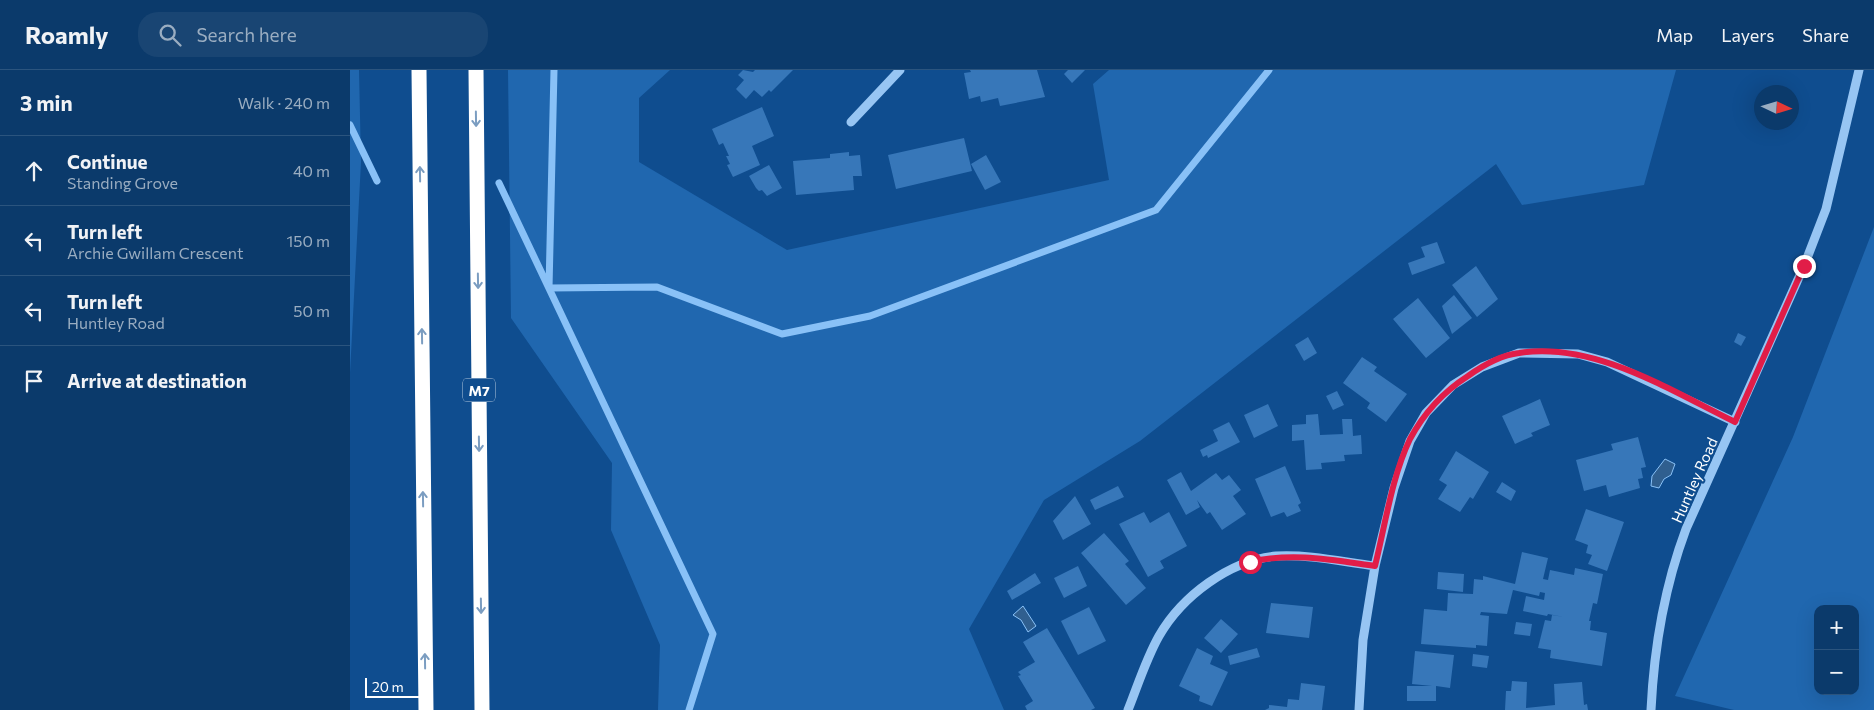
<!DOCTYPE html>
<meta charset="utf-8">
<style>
body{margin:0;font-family:Commissioner,sans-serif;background:#194573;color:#f1f3f6}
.controls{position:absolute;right:15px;bottom:15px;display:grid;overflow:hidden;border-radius:10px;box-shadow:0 5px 20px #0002}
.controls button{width:45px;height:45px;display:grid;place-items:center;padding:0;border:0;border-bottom:1px solid #2b547e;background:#0b3a6b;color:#f1f3f6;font:25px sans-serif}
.compass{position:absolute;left:1404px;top:15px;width:45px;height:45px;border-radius:50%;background:#0b3a6b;box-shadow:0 5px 20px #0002;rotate:94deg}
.scale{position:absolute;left:15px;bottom:12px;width:68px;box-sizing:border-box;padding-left:5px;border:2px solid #fff;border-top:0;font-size:14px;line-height:18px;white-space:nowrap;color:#fff;-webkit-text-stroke:4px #0f4d8f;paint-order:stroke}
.stop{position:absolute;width:15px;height:15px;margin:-11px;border:4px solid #e11d48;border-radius:50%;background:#fff}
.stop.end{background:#e11d48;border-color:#fff;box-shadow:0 1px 5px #0008}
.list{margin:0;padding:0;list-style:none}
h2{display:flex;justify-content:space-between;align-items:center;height:65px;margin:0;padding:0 20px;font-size:21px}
h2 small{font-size:16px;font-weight:400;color:#9aadc1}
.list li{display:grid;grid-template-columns:32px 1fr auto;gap:15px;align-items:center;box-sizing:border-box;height:70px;padding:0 20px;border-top:1px solid #2b547e}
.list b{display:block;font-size:19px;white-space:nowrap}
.list p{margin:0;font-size:16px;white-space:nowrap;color:#9aadc1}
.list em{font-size:16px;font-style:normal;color:#9aadc1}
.icon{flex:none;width:28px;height:28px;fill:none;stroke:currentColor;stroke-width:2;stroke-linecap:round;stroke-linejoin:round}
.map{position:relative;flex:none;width:1524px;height:640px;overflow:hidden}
header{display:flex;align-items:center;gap:30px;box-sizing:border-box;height:70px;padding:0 25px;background:#0b3a6b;border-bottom:1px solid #2b547e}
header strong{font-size:24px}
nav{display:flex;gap:28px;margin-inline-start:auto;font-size:18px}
.search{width:350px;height:45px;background:#194573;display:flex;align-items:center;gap:12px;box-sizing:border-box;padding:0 18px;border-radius:20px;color:#9aadc1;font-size:19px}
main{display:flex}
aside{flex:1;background:#0b3a6b}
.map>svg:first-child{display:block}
.green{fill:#2067af;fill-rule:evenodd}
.water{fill:#305f8f;stroke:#89c1f7}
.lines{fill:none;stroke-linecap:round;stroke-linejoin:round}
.stream{stroke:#89c1f7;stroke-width:7}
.building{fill:#3777b9}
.minor{stroke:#97c5f3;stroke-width:9}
.highway{stroke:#fff;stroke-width:15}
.oneway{stroke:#7b9dc1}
.route{stroke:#e11d48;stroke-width:6}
.labels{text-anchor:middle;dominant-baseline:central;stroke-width:4;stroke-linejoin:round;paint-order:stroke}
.shield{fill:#0f4d8f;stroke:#b7cadd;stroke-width:1}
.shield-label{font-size:14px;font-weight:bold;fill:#fff}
.street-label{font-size:15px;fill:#fff;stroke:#0f4d8f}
</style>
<header>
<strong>Roamly</strong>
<div class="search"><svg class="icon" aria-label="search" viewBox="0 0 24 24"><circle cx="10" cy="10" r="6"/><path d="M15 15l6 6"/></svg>Search here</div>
<nav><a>Map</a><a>Layers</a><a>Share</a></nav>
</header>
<main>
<aside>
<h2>3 min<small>Walk · 240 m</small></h2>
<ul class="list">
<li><svg class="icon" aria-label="ahead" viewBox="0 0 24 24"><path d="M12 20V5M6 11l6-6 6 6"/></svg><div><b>Continue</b><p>Standing Grove</p></div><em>40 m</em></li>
<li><svg class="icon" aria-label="left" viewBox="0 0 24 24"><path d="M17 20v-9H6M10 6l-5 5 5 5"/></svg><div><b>Turn left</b><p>Archie Gwillam Crescent</p></div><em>150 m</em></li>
<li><svg class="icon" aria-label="left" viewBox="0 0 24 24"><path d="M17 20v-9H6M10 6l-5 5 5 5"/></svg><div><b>Turn left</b><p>Huntley Road</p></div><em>50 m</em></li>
<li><svg class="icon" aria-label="arrive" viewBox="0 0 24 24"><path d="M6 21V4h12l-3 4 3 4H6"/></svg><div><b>Arrive at destination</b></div></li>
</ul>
</aside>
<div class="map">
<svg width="1524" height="640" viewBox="0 0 1524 640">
<rect width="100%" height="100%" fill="#0f4d8f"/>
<!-- green -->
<path class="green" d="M0,0H9L11,92L0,303Z
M158,0H320L289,28V92L437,180L759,110L743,14L759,0H1326L1294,115L1172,135L1146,94L790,371L694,430L619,559L654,640H308L310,575L261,460L262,393L161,248Z
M1524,157V640H1384L1325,626L1443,367ZM1468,539H1505V621H1468Z"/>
<!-- water -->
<path class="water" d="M1315,389L1325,394L1321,405L1314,409L1309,418L1301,416L1302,406Z
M673,536L686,556L678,562L671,550L663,545Z"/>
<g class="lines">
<!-- stream -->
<path class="stream" d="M204,0L199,218L307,217L432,264L520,246L806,140L919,0
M0,55L27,111
M149,113L363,564L339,640"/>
</g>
<!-- building -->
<path class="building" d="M393,0L403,2L405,0H443L421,22L419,20L412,27L404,20L396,29L386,19L394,10L388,5Z
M620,0H687L695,27L650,36L648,28L631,32L630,26L619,29L614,3L621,2Z
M718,0H735L722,13L714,4Z
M412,37L424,66L402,76L410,95L383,107L377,95L380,94L376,86H379L373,73L369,75L362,59Z
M614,68L622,101L546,119L538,85Z
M499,82V86L510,85L512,106H503L504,120L446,125L443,91L480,88V84Z
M636,85L651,112L635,120L621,94Z
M419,95L432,118L417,126L412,120L409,121L406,118L399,106Z
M1087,172L1095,193L1062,205L1058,193L1075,187L1071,177Z
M1126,196L1148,229L1127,247L1102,215Z
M1104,225L1122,248L1102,264L1092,236Z
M1068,228L1100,268L1076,288L1043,249Z
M1388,263L1396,267L1391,276L1384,272Z
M958,267L967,283L954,291L945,275Z
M1012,287L1027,297L1024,301L1057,324L1036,352L1017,338L1020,333L993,313Z
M987,321L994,335L983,340L976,326Z
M1190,329L1200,355L1181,363L1183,366L1165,374L1152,346Z
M918,334L928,356L904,368L894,345Z
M968,344L970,365L993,364L992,349H1002L1003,366L1011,365L1012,384L994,385L995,391L971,393L972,399L956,400L954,370L942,371V355L956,354V345Z
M879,352L890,372L858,388L857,385L853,387L850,380L868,371L863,360Z
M1288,367L1296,397L1291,398L1293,408L1288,409L1290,418L1259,427L1256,415L1234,421L1226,390L1263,380L1261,374Z
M1106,381L1139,402L1123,429L1120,427L1110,442L1088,429L1097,415L1089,410Z
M935,396L951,433L948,435L951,441L937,447L934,442L921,447L905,409Z
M831,402L841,421L866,403L872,410L879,405L891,420L883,426L896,444L872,460L860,442L857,444L847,430L850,437L836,445L817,410Z
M1152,412L1166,421L1161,431L1146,422Z
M768,416L774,427L745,440L740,430Z
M725,426L741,454L713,470L703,451Z
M1236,439L1274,452L1257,501L1238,494L1242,485L1236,483L1238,475L1225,470Z
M794,442L800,453L819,442L837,476L810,491L814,498L798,507L769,454Z
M754,463L779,491L775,494L796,518L776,535L731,483Z
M1172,482L1198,488L1193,509L1198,510L1200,500L1224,505L1225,498L1253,504L1247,534L1243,533L1239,551H1241L1240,560L1257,563L1252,596L1200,588L1201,580L1188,578L1195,550L1201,551L1202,545L1214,547L1198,544L1197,546L1173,541L1176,526L1194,530L1195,523L1190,522L1189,526L1163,520L1157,544L1131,542L1130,545L1139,546L1137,576L1126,575V578L1071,574L1074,539L1097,541L1098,523L1123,524L1124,509L1133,510V506L1165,514Z
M728,496L737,516L714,528L704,508Z
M1088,502L1114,504L1113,522L1087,519Z
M685,503L691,513L662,530L657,521Z
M921,533L963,537L959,568L916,563Z
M739,537L756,571L728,585L711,551Z
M871,549L888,564L871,583L854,568Z
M1166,552L1182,554L1180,566L1164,564Z
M697,558L745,638L741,640H677L675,636L683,631L668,606L671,605L668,602L685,592L673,572Z
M847,578L863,586L860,594L878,602L862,636L849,631L850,626L829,616Z
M907,578L910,587L880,595L878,586Z
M1065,581L1104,585L1100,618L1086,616V631H1057V616H1082L1062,614Z
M1123,584L1139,586L1137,598L1122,596Z
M1162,611L1177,612L1176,638L1205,635L1204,614L1232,612L1234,635L1237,634L1238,640H1155L1156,621H1161Z
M951,613L975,616L972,640H915L919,638V635L937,637L938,629L949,630Z"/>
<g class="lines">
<!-- minor -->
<path class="minor" d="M501,52L550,0
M778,640C788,615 796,589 809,566C832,526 880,490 926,486C959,484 993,492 1025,496
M1009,640L1013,570L1025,496L1044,418L1060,371L1076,343L1103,315L1132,297L1169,283L1228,284L1257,292L1385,352
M1301,640C1304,577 1314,518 1336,459L1454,196L1476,139L1509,0"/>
<!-- highway -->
<path class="highway" d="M69,0L76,640
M126,0L132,640"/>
</g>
<!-- one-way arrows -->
<defs><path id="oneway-shaft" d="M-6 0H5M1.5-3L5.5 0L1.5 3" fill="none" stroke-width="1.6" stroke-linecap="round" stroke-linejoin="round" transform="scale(1.25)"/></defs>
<g class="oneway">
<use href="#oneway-shaft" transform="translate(126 49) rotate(89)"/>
<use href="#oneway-shaft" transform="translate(70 104) rotate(-91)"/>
<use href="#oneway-shaft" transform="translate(128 211) rotate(89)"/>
<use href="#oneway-shaft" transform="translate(72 266) rotate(-91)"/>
<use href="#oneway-shaft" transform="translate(129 374) rotate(89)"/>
<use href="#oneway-shaft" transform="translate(73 429) rotate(-91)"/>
<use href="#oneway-shaft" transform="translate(131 536) rotate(89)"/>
<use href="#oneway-shaft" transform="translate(75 591) rotate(-91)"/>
</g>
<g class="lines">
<!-- route -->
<path class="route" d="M900,492C943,482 982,490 1025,496C1035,456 1042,406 1060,369C1074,343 1093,322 1118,306C1132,296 1152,285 1169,283C1244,271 1321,321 1385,352L1454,196"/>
</g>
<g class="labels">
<!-- shield labels -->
<rect class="shield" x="113" y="308.5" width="32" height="23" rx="4"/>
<g class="shield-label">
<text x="129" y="320">M7</text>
</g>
<!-- street labels -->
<g class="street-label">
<text transform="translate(1344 410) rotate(-66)">Huntley Road</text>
</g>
</g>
</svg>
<div class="controls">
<button>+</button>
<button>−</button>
</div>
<svg class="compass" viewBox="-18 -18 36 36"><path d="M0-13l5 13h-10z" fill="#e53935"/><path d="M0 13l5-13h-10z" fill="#9aadc1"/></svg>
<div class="scale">20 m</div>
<div class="stop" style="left:900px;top:492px"></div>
<div class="stop end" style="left:1454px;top:196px"></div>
</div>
</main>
